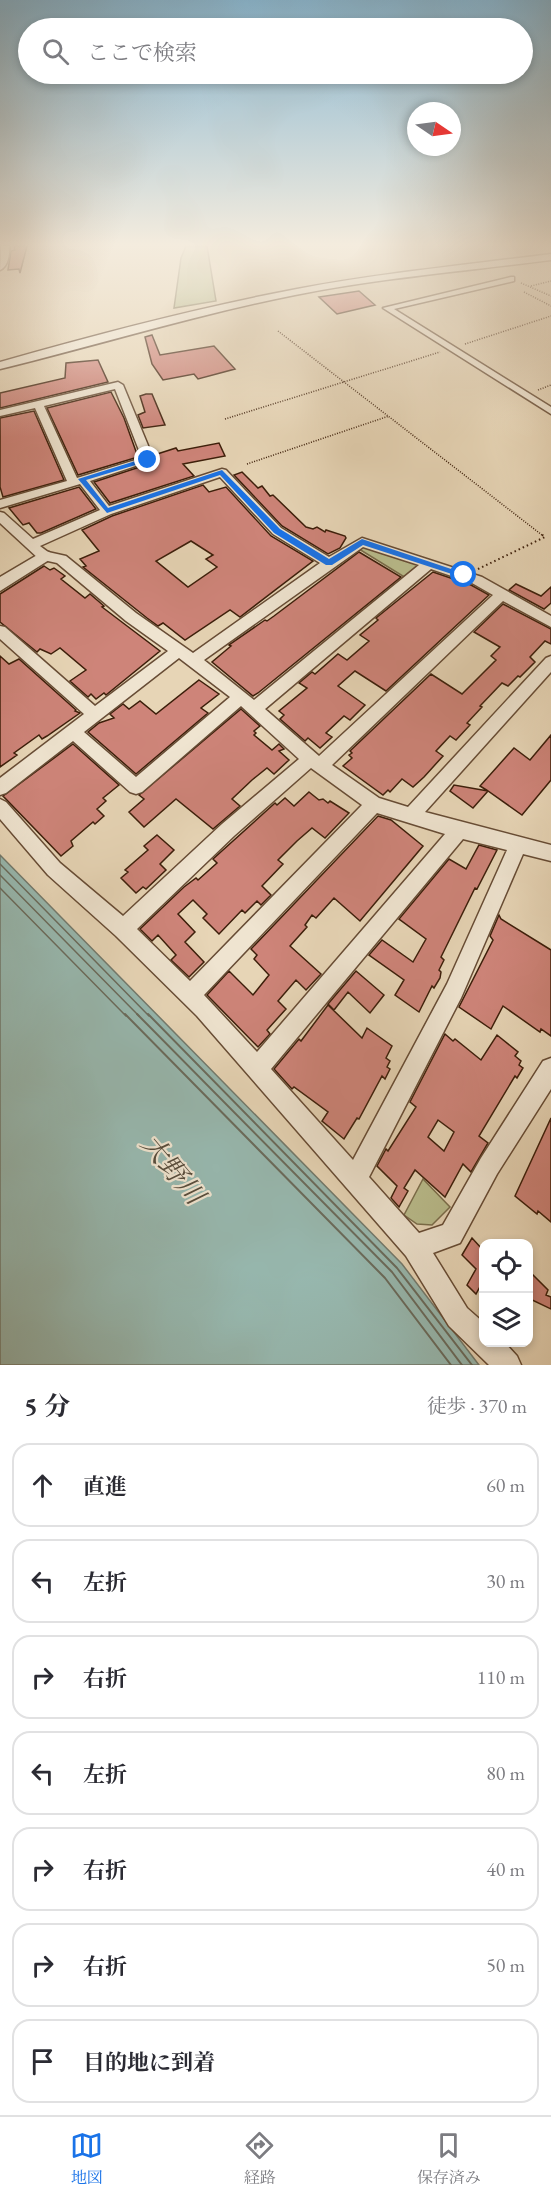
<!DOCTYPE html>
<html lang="ja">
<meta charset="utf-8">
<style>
body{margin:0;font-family:"EB Garamond","Noto Serif JP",serif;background:#f7f7f7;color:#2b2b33}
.controls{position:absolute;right:18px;bottom:18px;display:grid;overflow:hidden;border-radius:12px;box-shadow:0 3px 9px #0003}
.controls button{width:54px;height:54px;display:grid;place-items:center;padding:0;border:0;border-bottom:2px solid #e1e1e2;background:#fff;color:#2b2b33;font:30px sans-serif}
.compass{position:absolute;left:407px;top:102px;width:54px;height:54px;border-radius:50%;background:#fff;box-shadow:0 3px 9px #0003;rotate:103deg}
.stop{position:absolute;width:18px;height:18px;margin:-14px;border:4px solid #1a73e8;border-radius:50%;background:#fff}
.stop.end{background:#1a73e8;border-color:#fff;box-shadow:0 2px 6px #0008}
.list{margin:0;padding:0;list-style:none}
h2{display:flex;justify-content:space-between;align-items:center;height:78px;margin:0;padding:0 24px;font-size:26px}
h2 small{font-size:20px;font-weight:400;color:#7c7c81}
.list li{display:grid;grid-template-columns:39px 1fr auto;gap:18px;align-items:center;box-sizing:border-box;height:84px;margin:0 12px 12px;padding:0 12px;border:2px solid #e1e1e2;border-radius:18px}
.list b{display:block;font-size:22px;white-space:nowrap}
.list em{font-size:20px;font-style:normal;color:#7c7c81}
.icon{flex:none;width:33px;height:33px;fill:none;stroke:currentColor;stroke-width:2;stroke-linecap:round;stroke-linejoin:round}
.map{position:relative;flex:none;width:551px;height:1365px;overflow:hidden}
.search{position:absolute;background:#fff;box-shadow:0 3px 9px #0003;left:18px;right:18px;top:18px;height:66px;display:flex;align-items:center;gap:15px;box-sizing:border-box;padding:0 21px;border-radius:33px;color:#7c7c81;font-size:22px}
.sheet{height:750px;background:#fff}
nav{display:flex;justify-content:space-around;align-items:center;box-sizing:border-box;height:84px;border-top:2px solid #e1e1e2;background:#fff;font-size:16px;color:#7c7c81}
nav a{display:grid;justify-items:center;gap:3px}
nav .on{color:#1a73e8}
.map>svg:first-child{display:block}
.green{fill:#b9bc8c;stroke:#7a6d4b;stroke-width:1.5}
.water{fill:#97b8af;stroke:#737a6d;stroke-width:1.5}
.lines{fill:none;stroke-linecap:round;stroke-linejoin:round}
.shore-far1{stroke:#6a6b5c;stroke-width:1.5}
.shore{stroke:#6a6b5c;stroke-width:2}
.building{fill:#ce8479;stroke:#3c1e0a;stroke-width:1.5;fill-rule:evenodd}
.minor-casing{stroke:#674c35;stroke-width:3}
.tertiary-casing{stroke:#674c35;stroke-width:3}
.path-far1{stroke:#3c1e0a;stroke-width:1.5;stroke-dasharray:1 1.5;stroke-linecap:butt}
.path{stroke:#3c1e0a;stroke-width:2;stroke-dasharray:1.5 3;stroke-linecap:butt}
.minor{fill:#efe4d0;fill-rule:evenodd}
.tertiary{fill:#efe4d0;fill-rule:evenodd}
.route{fill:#1a73e8}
.labels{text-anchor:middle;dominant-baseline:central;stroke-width:4.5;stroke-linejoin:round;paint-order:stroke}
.near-water-label{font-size:27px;font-style:italic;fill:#574c3c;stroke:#efe4d0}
</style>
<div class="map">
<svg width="551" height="1365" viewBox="0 0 551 1365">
<rect width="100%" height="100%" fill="#e7d5b6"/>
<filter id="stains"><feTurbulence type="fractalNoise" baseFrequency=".00333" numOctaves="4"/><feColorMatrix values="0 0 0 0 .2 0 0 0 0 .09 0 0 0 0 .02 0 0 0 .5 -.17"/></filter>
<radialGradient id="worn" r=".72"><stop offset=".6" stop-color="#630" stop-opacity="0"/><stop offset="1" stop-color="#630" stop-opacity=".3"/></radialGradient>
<!-- green -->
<path class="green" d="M186,246H207L216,301L174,308L181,258Z
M366,546L416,563L419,567L406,578L359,549Z
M423,1179L450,1207L432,1225L417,1224L404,1215Z"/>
<!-- water -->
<path class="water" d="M0,855L402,1264L479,1365H0Z"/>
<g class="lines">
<!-- shore-far1 -->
<path class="shore-far1" d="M0,864L149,1016
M0,875L139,1016
M0,888L126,1016"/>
<!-- shore -->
<path class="shore" d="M125,1014L385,1278L451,1365
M137,1014L392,1272L462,1365
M148,1014L397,1268L472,1365"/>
</g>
<!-- building -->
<path class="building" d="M14,246H27L20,273L19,269L8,270L11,251L15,250Z
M359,291L375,305L337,314L319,297Z
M152,335L160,355L214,346L235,369L198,379L194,374L163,380L152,364L145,337Z
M98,360L108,382L0,408V393L65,378L66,363Z
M111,392L124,418L138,457L78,475L47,408Z
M146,394H152L165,425L143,428L138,415L145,412L140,396Z
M34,411L64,480L3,497L0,487V418Z
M219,443L225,456L183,464L194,476L110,503L94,482L155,462L154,455L176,448L178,451Z
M242,472L258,488L262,486L270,496L273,495L306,527L313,529L317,527L325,532L326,530L345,536L346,538L340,548L328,554L282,526L234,475Z
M203,485L209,492L226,487L271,536L313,561L240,617L230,610L185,640L163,623L158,626L147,618L83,567L86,566L80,559L99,551L82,530L112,516ZM191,541L213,555L206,559L217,567L188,587L156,561Z
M79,487L96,509L41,533H37L29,523L23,525L9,508Z
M359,552L401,577L258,693L253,696L212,662L231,646L229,645L265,620L267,621L274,616Z
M44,566L50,570L54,568L65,576L61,579L85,598L90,594L104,606L102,607L160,651L106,695L104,693L96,699L91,694L88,697L70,681L86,670L60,648L51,654L40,649L37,652L0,622V594Z
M433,572L471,585L489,595L386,691L355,671L338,686L365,705L350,720L344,716L326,733L332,737L320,748L308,738L305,741L280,719L284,715L279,711L307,688L299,683L312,672L315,674L338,654L347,660L369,641L360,635L378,620L376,618Z
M516,584L541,596L551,587V603L544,609L509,590Z
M503,604L551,629V644L545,641L530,657L535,662L520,677L518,676L508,686L502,683L480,706L482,707L467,723L470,725L456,740L450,736L436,751L443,756L424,777L413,787L402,779L390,792L388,790L383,795L343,766L352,758L349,755L352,753L350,751L431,674L462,694L496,660L491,656L500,647L474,632Z
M0,656L9,664L19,659L76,710L75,711L80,713L47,736L42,739L39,735L14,753L17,755L0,767Z
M199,680L219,694L201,708L208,713L136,774L88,732L99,723L114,718L110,714L123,704L129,709L140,701L156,714Z
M241,709L260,726L254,731L256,733L254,735L272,750L279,744L284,749L279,751L289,760L274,774L267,768L252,780L232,799L240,806L213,829L176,799L144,827L129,812L144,799L139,795Z
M551,735V780L522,815L488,791L473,808L450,791L454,785L488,791L480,786L514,748L530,760Z
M73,744L119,785L103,798L106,801L97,809L104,816L95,824L93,822L71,841L73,846L61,856L3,796Z
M309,792L319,800L323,799L328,803L330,801L349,813L325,838L312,828L297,841L278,860L283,864L262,886L271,895L261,905L257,901L245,913L242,910L219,934L203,918L207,914L193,900L178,914L195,932L185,942L204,962L189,977L171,960L176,955L158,935L152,941L140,929L184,887L196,878L198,880L217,863L213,859L275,803L277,805L285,798L294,806Z
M378,816L391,820L423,846L360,921L334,898L316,918L312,915L305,925L307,927L290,946L321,974L306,990L296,980L278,1001L286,1009L267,1030L270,1034L258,1047L207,995L229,971L253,995L269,975L254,959L257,955L251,949Z
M157,835L174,850L160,864L166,870L146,889L143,887L136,893L121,878L128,872L125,870L148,850L144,846Z
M479,845L497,850L477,889L475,888L441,957L444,960L439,970L441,972L440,978L434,988L432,986L419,1012L395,995L404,980L369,955L382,940L413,962L426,939L399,919L449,859L466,869Z
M499,915L501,919L551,950V1036L541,1029L540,1032L503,1006L491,1029L459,1007L493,940L490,936Z
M356,971L384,995L370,1013L348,992L334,1010L328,1004Z
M328,1005L362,1038L367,1028L392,1046L386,1058L390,1061L387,1067L390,1069L385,1079L382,1076L359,1119L357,1118L344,1139L322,1121L328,1112L294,1087L292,1089L274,1069L299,1039L301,1041Z
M445,1034L453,1041L455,1039L481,1060L497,1035L518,1052L515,1056L521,1061L519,1065L523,1068L517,1078L515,1076L479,1136L488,1143L471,1172L463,1164L445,1197L415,1170L404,1188L408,1191L399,1207L391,1198L397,1186L377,1166L386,1149L388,1151L416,1107L410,1102ZM438,1120L454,1132L444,1151L428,1137Z
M551,1118V1222L538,1211L537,1214L515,1196Z
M472,1238L483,1250V1281L476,1294L467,1285L476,1269L462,1255Z
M528,1270L548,1290L546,1295L551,1297V1309L528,1298Z"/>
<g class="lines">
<defs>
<path id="minor" d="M511,277H514V281L394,309L551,407V414L383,308Z
M118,382L123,385L154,460L90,481L109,506L222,469L226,470L281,528L329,557L362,538L482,577L551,616V627L503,601L332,765L379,798L408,807L546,658L551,656V672L425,812L551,845V861L523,854L461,998L369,1177L419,1233L443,1225L481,1158L543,1061L551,1058V1089L497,1174L460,1243L433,1253L467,1308L484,1323V1342H504L517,1356L521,1365H489L449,1326L406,1256L197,1016L116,936L48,875L0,819V799L6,802L60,863L123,916L222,824L299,759L241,706L142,792L136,794L130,792L73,741L6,793L0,795V778L84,714L0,639V626L5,627L95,706L168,651L126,621L57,563L39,559L0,523V512L4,513L33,539L100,510L80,484L0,508V500L67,481L35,408L0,416V410ZM115,389L142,458L77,478L44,406ZM220,477L273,534L320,563L193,653L136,613L66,556L48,552L40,546L111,514ZM363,547L419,565L254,700L204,660ZM431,569L472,583L493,595L319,756L265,709ZM179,658L230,697L136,777L84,732ZM311,768L362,805L190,981L137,929L234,836ZM377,813L445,834L257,1052L204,995ZM463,839L507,850L447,984L353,1160L271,1069Z"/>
<path id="tertiary" d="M1,246H9C10,253 8,267 0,270Z
M551,254V260C466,271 379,278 295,295C195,315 98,345 0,369V362C98,334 197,308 297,289C381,273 466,265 551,254Z
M44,551L49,552L52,556L49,560L0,591V577Z"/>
</defs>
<!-- minor casing -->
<use href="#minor" class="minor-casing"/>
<!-- tertiary casing -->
<use href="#tertiary" class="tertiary-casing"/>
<!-- path-far1 -->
<path class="path-far1" d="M521,283L551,296
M531,286L551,281
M524,292L551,306
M278,331L542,535
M465,344L551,316
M538,390L551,385
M225,419L440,352
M247,464L389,416"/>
<!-- path -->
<path class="path" d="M478,569L545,537L540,533"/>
<!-- minor -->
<use href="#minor" class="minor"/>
<!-- tertiary -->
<use href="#tertiary" class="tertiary"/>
</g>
<!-- sky -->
<linearGradient id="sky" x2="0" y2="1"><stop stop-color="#87b6d1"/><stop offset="0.56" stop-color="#f4ecde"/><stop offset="1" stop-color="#f4ecde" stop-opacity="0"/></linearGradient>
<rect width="551" height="437" fill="url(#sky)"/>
<!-- route -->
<path class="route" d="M145,458L152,460L86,480L108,508L222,470L280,529L329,559L362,539L469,575L461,577L363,545L332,565H326L274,533L220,475L107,513L78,479Z"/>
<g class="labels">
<!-- near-water labels -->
<g class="near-water-label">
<text transform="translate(173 1169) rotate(50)">大野川</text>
</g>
</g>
<rect width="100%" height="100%" filter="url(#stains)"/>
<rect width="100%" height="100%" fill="url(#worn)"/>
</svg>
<div class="controls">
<button><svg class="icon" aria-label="locate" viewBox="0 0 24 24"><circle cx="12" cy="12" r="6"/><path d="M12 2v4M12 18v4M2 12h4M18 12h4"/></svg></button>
<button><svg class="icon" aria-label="layers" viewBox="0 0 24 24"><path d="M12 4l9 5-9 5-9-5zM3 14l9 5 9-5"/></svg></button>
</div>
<svg class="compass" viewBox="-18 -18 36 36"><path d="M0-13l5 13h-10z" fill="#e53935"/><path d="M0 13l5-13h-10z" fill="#7c7c81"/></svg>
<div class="stop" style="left:464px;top:575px"></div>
<div class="stop end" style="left:148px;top:460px"></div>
<div class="search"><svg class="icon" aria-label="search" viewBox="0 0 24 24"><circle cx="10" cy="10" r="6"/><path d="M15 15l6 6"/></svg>ここで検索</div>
</div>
<section class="sheet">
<h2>5 分<small>徒歩 · 370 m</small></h2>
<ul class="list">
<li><svg class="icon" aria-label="ahead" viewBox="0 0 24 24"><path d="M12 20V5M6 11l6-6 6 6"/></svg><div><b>直進</b></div><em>60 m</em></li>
<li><svg class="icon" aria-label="left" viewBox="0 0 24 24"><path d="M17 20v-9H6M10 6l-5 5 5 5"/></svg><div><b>左折</b></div><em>30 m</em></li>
<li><svg class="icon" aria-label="right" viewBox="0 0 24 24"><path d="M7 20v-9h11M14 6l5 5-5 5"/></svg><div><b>右折</b></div><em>110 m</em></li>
<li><svg class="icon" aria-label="left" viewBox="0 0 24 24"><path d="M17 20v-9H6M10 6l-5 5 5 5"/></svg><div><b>左折</b></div><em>80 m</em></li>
<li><svg class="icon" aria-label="right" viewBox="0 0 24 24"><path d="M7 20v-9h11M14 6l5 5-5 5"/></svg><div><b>右折</b></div><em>40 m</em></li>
<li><svg class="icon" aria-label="right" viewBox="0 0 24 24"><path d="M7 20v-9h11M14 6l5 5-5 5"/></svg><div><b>右折</b></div><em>50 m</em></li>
<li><svg class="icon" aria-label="arrive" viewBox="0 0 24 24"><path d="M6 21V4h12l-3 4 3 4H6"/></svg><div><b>目的地に到着</b></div></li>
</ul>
</section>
<nav>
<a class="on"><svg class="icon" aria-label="map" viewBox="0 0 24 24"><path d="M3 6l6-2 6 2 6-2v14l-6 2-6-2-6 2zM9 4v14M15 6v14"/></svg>地図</a>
<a><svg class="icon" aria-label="directions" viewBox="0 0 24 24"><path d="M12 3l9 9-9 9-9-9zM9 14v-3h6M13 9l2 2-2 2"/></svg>経路</a>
<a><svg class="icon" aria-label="saved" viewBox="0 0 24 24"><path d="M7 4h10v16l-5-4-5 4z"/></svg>保存済み</a>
</nav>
